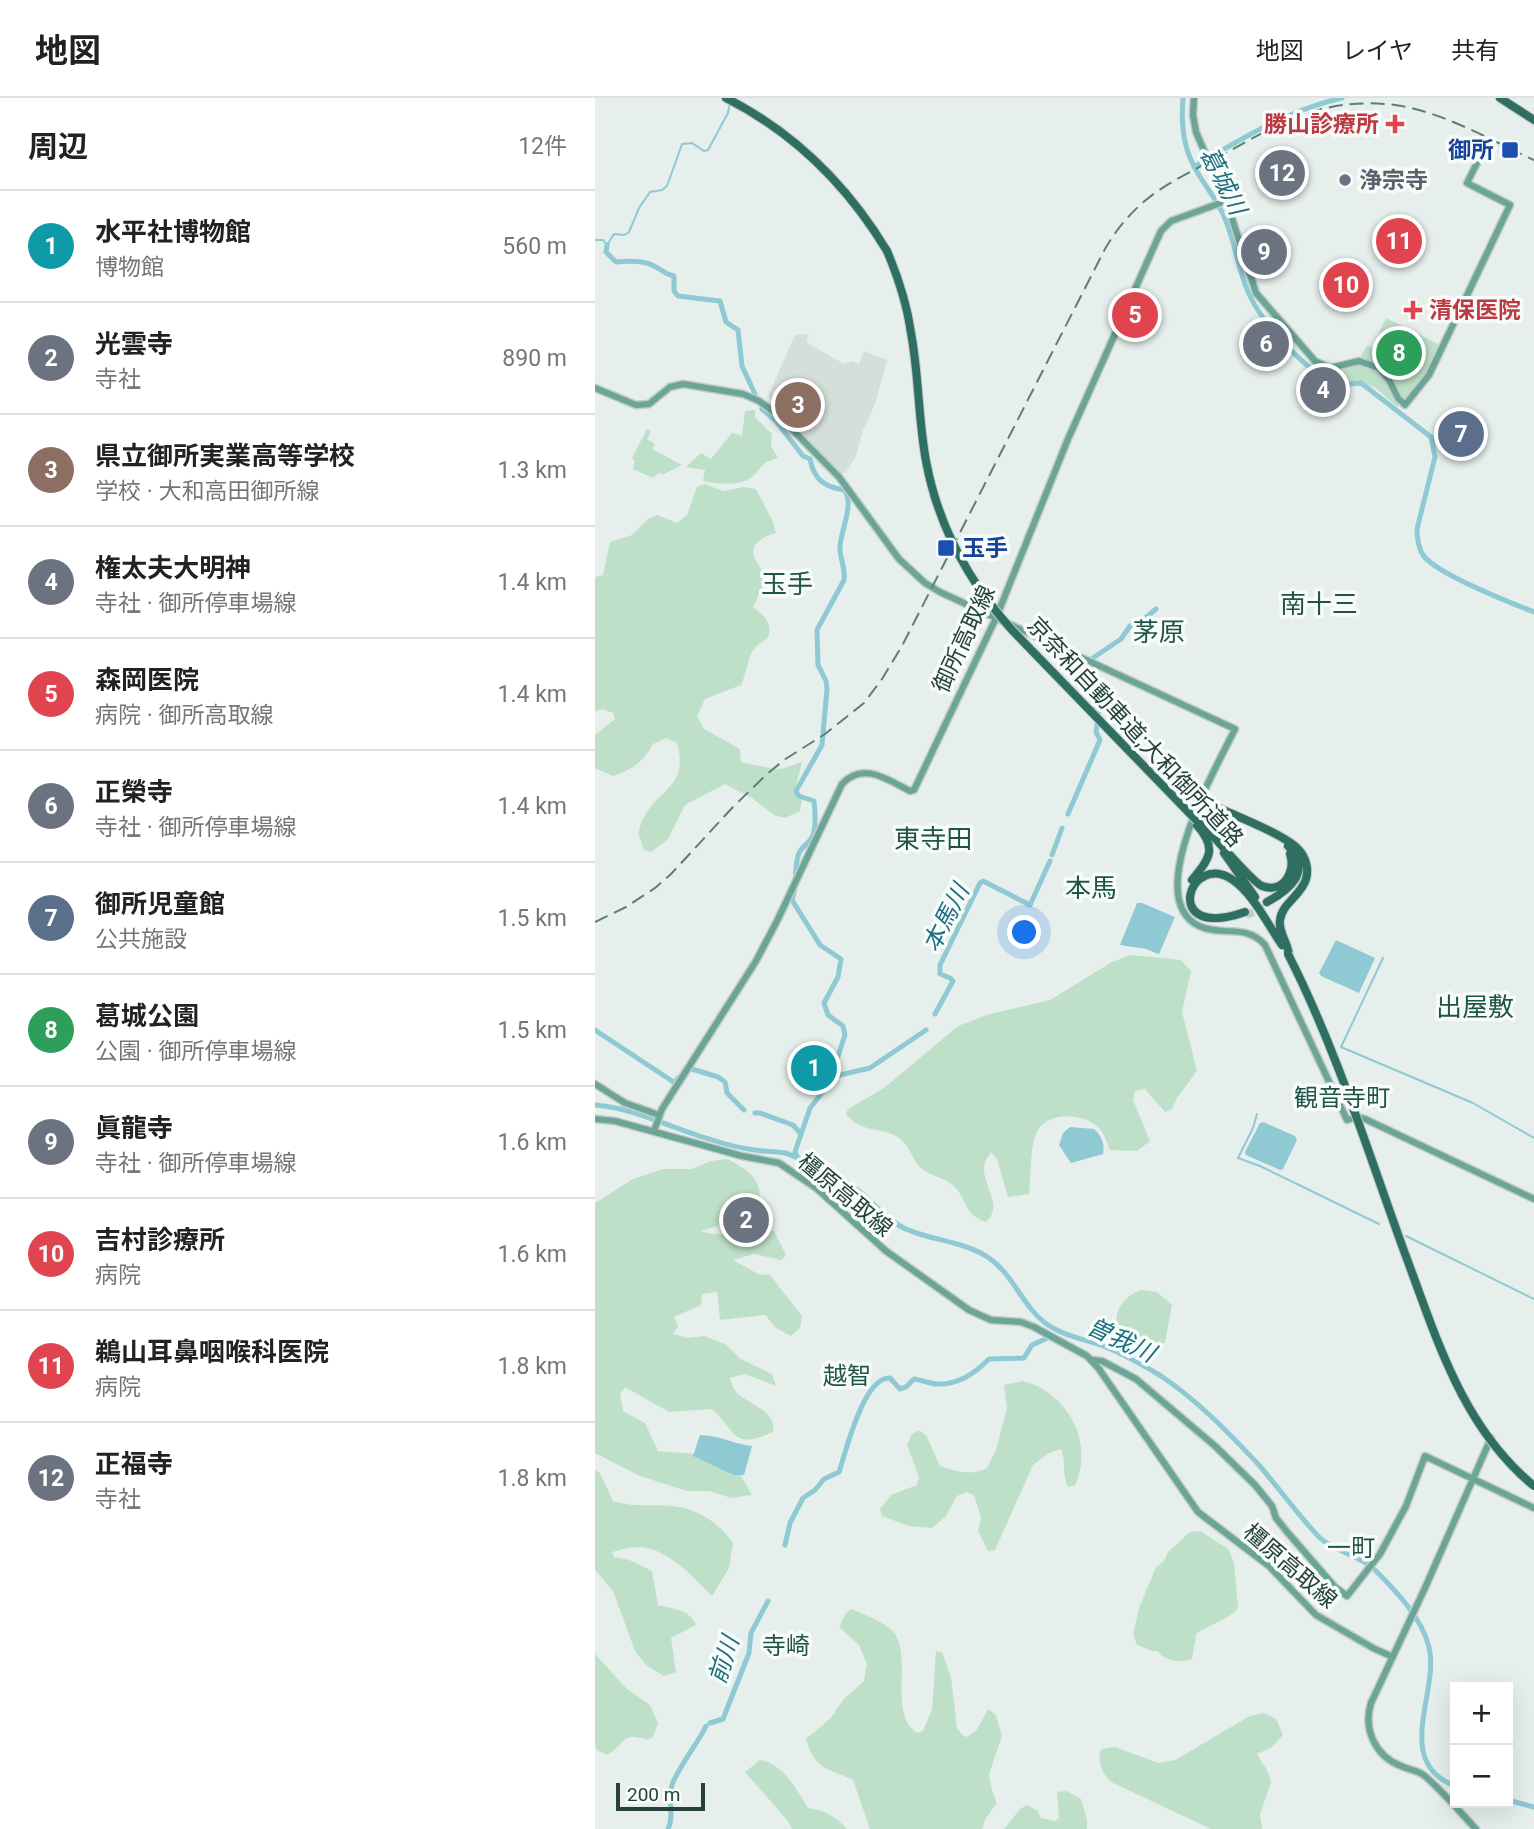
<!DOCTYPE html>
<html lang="ja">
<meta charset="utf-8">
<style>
body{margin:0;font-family:Roboto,"Noto Sans JP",sans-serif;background:#f2f2f2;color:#222}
.controls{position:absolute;right:21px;bottom:21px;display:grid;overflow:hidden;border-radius:0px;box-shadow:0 7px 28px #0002}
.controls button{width:63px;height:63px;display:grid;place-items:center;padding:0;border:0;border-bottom:2px solid #e0e0e0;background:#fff;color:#222;font:35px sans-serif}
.scale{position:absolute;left:21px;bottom:18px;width:89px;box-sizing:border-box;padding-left:7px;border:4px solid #24423a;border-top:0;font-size:19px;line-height:24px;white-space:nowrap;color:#24423a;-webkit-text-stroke:5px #f7fbf9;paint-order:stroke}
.you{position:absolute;left:430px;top:835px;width:24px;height:24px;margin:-18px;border:5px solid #fff;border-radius:50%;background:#1a73e8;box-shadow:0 0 0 10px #1a73e833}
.badge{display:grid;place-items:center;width:46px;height:46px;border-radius:50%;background:#804e3d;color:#fff;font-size:23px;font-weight:700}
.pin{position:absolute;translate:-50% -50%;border:4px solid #fff;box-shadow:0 2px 7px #0006}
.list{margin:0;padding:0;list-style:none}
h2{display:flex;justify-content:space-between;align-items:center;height:91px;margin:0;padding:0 28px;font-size:30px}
h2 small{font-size:23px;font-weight:400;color:#767676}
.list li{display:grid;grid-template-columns:46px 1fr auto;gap:21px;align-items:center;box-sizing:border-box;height:112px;padding:0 28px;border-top:2px solid #e0e0e0}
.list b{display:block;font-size:26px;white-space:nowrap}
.list p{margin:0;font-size:23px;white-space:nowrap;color:#767676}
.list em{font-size:23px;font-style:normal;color:#767676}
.map{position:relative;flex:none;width:939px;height:1731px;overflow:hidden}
header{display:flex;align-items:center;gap:42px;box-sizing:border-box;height:98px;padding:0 35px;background:#fff;border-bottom:2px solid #e0e0e0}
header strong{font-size:33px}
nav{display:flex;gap:38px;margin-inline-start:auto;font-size:24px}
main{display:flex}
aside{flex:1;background:#fff}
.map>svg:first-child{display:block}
.built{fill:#d4dfda}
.green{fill:#bfe0c8}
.water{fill:#8ec9d4}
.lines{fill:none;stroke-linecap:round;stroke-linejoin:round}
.stream{stroke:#8ec9d4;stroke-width:2}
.river{stroke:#8ec9d4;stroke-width:5}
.highway-tunnel{stroke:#bfccc8;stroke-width:8;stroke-dasharray:8 4;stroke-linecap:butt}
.major-casing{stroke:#c2cac8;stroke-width:9}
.highway-casing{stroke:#c2cac8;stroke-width:10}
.major{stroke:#6aa596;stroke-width:6}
.highway{stroke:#2f6f62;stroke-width:8}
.rail{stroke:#5f7d75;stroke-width:2;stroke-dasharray:14 7;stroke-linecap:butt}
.highway-bridge-casing{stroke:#c2cac8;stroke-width:10;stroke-linecap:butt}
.highway-bridge{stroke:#2f6f62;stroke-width:8}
.health-dot{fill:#e0444e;stroke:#f7fbf9;stroke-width:2.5}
.transit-dot{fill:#1a4fb4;stroke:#f7fbf9;stroke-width:2.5}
.worship-dot{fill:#6b7280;stroke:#f7fbf9;stroke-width:2.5}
.labels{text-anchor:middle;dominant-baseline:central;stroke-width:7;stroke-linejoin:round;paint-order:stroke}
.health-label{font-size:23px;font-weight:bold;fill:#be3a42;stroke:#f7fbf9;text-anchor:end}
.transit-label{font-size:23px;font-weight:bold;fill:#164399;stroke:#f7fbf9;text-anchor:end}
.worship-label{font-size:23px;font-weight:bold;fill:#5b616d;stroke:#f7fbf9;text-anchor:start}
.street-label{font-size:23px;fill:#24423a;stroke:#f7fbf9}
.water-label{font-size:24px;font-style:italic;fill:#1c6f80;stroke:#f7fbf9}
.neighbourhood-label{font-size:24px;fill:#1f5548;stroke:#f7fbf9}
.quarter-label{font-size:26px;fill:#1f5548;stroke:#f7fbf9}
</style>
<header>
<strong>地図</strong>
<nav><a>地図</a><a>レイヤ</a><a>共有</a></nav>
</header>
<main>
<aside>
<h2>周辺<small>12件</small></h2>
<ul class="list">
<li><span class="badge" style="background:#0f9aa8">1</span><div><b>水平社博物館</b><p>博物館</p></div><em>560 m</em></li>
<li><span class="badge" style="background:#6b7280">2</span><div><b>光雲寺</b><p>寺社</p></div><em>890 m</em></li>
<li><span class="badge" style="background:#8d6e63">3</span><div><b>県立御所実業高等学校</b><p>学校 · 大和高田御所線</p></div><em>1.3 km</em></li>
<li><span class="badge" style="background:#6b7280">4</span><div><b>権太夫大明神</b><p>寺社 · 御所停車場線</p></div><em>1.4 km</em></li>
<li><span class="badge" style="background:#e0444e">5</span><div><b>森岡医院</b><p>病院 · 御所高取線</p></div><em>1.4 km</em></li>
<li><span class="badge" style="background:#6b7280">6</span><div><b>正榮寺</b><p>寺社 · 御所停車場線</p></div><em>1.4 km</em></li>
<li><span class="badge" style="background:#5c6f8a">7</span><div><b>御所児童館</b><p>公共施設</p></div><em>1.5 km</em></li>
<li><span class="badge" style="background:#2e9e5b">8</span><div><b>葛城公園</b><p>公園 · 御所停車場線</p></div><em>1.5 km</em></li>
<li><span class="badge" style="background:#6b7280">9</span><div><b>眞龍寺</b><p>寺社 · 御所停車場線</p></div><em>1.6 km</em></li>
<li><span class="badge" style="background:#e0444e">10</span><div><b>吉村診療所</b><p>病院</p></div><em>1.6 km</em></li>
<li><span class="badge" style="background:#e0444e">11</span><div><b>鵜山耳鼻咽喉科医院</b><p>病院</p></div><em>1.8 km</em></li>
<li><span class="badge" style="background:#6b7280">12</span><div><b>正福寺</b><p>寺社</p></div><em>1.8 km</em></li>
</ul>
</aside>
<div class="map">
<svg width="939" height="1731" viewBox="0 0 939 1731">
<rect width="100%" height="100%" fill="#e6efeb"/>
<!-- built -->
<path class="built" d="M214,236L211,244L249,266L257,263L264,266L269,253L292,262L280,306L268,332L261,358L251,374L244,376L173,298L200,237Z"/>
<!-- green -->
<path class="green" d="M791,220L845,247L832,276L811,303C801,297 799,283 791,274C785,267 773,265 765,261L771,248L777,249Z
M761,266C791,269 789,286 804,306L802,309L781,290L763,283L755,286L737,283L722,273L725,268C738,274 749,271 761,266Z
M160,312V319L177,336L176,348L183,360C168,365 171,363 161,375C148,390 125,386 108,383L110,372L91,369L106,355L116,361L137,335L147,338L150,313Z
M52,331L56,333L52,341L60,346L57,351L87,367L69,376L63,375L58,380L38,371L40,363L37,360Z
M110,386L128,393L149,389L161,391L178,424L181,435C169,438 153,446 160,461C163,466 167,471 168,477C171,487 162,500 158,509C169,518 178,524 173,540C148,555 157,563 146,587L110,601L102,618L109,631L145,651L146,664C153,666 179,671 184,671C192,670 200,666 207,664L200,692V696L207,701L205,713L190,720L179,717L157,700L130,686L90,707L73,741L56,754L49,752L43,735C45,730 46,724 49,719C65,689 94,689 82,645L71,640L58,646C49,664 36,672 18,678L0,670V637L20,621L18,615L8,611L0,613V479L8,477L15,444L37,437L53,421L62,417L82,425L92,417L102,389Z
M536,857L586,862L596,873L587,914L602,973L582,1000L577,1011L570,1014L550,991L540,993L538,1002L555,1043L542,1053L515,1052C512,1045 510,1038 506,1032C491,1014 450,1012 441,1036C435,1051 436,1079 434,1096L413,1099L402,1061L396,1054C393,1059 389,1064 389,1069C388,1089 409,1107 391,1124C366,1116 373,1098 356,1086C347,1079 335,1077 327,1071C317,1062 315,1048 304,1040C287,1028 266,1036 251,1016L253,1011L289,990L363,928L392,917L455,902L517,864Z
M132,1061C150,1070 169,1081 164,1104L129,1126L106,1133C129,1142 155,1128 179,1133L191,1157L186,1162L159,1156L138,1162L163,1176L175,1177L207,1218L205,1230L196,1238L181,1230L170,1217L125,1222L122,1194L107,1196L106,1207L79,1219L83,1228L78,1236L92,1240L109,1238L130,1246L146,1261L177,1276L181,1288L150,1276L135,1280C137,1286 138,1291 142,1295C155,1307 182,1313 178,1334C136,1353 142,1333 117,1311L74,1314L30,1289L25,1296L28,1313L50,1325L63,1353L102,1356L145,1376L157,1397L136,1400L115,1393H92L45,1378L0,1355V1105L38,1081L68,1071H97L116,1063Z
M546,1192L562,1194L577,1207L570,1244L564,1251H559L525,1236C516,1217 526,1199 546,1192Z
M428,1283C472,1294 500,1345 480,1387L473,1389C467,1376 471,1364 466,1351L454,1355L438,1367L400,1452L393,1453L383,1433L386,1420L379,1397L372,1394L362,1398L351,1418L337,1430L314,1428L287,1418L285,1411L296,1397L322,1387L324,1379L312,1347L317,1336L324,1332L331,1337L345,1368C363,1374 375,1378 392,1370L401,1352L412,1310L409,1287Z
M0,1372L5,1375L18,1403C41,1411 66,1404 89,1410C109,1415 127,1429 138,1445L134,1470L117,1498C99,1480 73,1450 44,1449C36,1449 25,1452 17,1454L19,1459L34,1462L57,1473L63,1507C77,1511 95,1511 101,1527L76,1540L81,1574L69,1578L51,1567L40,1553L18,1493L0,1472Z
M605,1433L633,1451L639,1464L643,1510C633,1522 615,1526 601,1536L597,1561C583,1565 572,1564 562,1553H557L542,1547L538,1537L544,1510L561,1469L569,1463L573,1454L595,1434Z
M257,1511C270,1517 292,1525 300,1536C317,1563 293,1615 322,1635L328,1633L337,1612L341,1553L347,1554L356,1579L362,1630L367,1637L372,1639L381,1633L393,1611L401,1617L407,1638L394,1676L397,1693L402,1705L391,1720L387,1731H275L258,1682C231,1669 220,1672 211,1641L236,1620L248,1602L269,1583L272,1566L264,1547L244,1529L251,1515Z
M0,1556L31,1590L55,1607L63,1625L58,1639L52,1642C26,1633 33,1645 12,1657L2,1652L0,1648Z
M669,1615L681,1621L688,1637L677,1649L662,1656L673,1674L676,1685L665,1716L667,1731H616L516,1684C507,1674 502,1665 506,1651L520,1649L563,1665L580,1662L655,1618Z
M165,1662C190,1667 200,1690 213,1710C230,1712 240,1718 252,1731H197L193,1723L150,1674Z
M471,1693L486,1701L492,1722V1731H409L425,1711L432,1707L443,1713L446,1720L460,1723L464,1720L462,1694Z"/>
<!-- water -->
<path class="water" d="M542,805H547L580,819L564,856L551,851L525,847Z
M741,842L780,860L764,895L726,878L724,875Z
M668,1024L700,1038L702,1042L688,1071L685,1072L651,1057L650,1054L665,1025Z
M475,1029L499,1031C507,1038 510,1047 508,1056L476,1065L464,1047L468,1035Z
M105,1337C123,1337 139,1346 157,1348L149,1377H139L98,1358Z"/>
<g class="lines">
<!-- stream -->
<path class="stream" d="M0,142H8L12,147L19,136L29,137L34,134L44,110L55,94L67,92L72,88L87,46L97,45L109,53L113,52L133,15L135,4
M788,860L746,949L878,1005L939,1040
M662,1016L658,1030L643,1060L665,1068L784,1126
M811,1138L939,1201"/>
<!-- river -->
<path class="river" d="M588,0C586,23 588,48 599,68C607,85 619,97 627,114C640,140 642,170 654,196C667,225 713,277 744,286C750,288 759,285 766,285L836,339L840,359L822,431C822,441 823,449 828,457C841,476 916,505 939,514
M599,69C646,41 693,12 747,0
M12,147L11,154L21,164C32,163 46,162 57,167C66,171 70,176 79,178V193L83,198L125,203L131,224L143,232L147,268L160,296
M167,311L181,323L208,358L215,361C219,382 230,389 249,392C260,405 246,432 245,448C244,460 251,470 249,482L222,532L223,567L231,583L232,591L227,647L201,693L204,698L219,703C220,712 222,733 216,741C211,748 205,749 203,758C199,773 202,788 197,802L225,847L246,861L243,879L229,905L233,917L248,928L250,937L236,979L230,991L215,1010L200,1054L203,1060
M498,560L526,541L535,528L548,522L561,511
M473,716L505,642L501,634L504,612C496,601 495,587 487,575L494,563
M457,757L467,730
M340,916L358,883L355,880L345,876V867L385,785L388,783L435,807L455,763
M0,932L80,985L83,980
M97,971L123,979L130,984L132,995L149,1012
M236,979L275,970L331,932
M0,1007C40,1010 75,1030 114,1041C129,1046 144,1050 160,1052C170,1054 180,1053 190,1055C204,1059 234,1075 249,1083C270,1093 284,1116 305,1128C329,1142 368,1142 394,1160C419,1177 428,1210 453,1227C469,1238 489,1241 508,1248C528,1256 548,1267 566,1278C602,1302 633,1334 663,1366C684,1390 702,1416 724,1439C741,1455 763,1456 780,1472C801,1493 827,1520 834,1549C845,1593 797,1664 860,1688
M160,1015H165L198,1027L206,1036
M190,1447L195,1425L208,1400L220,1392L229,1381L244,1374C251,1353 269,1278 295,1280L305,1291L311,1289L319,1281C326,1282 334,1285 341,1286C363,1287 379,1276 394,1261L429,1260L437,1247L457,1238
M115,1625L128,1621L154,1555L156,1535L173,1503
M913,1702L939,1709
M73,1731C80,1717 72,1702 77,1687C83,1669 102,1647 111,1628"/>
<!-- highway-tunnel -->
<path class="highway-tunnel" d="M651,817L673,808"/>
<defs>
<path id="major" d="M599,0L598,17L601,34L633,108L661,195L720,263L735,270L764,263L784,270L794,282L803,300L810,307L834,277L915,107L872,85L888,53
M0,290L41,307L54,306L75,289L88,286L148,296L164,303L182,316L244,379L304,461L330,485L345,494L640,631C622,668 546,800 604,828C627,839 651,825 670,847L752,1022L762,1019L770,1021L939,1101
M0,986L30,1005L64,1017
M0,1021L20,1023L147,1058L184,1065L221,1090L291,1153L374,1212L396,1222L426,1224L439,1229L492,1258L504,1271L603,1414L674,1468L721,1517L778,1550L798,1559
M59,1033L67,1011L161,863L182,823L247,686C268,663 293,682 315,693L319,692L401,520L473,341L566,133L576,123L631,103
M497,1262L507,1263L541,1281L620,1348L660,1387L677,1408L681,1420L693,1435L740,1489L752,1498L785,1456L811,1408L830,1358L939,1410
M881,1731C865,1714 849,1695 831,1679C824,1672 814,1672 806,1668C780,1658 768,1631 776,1605L830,1490L896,1340"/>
<path id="highway" d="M131,0C200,35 252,87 292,153
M905,0L939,22
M606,702C628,713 688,735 703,751C711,759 714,771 711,781C706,798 687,805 685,822C683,835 694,846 694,858
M603,721C615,734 656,783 667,788C689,796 701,773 695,756
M629,755L660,799
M597,782C614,761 623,751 602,727
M672,804C694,792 718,773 693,748
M650,814C564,844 594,751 638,782C659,797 673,827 687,847"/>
</defs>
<!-- major casing -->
<use href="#major" class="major-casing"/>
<!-- highway casing -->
<use href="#highway" class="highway-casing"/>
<!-- major -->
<use href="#major" class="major"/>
<!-- highway -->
<use href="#highway" class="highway"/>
<!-- rail -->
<path class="rail" d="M0,824L31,809L60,790L76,776L138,709L171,677L189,662L230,636L269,605L287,581L307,548L510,151C521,132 534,116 551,102C569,87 590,77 610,66C649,46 688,20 731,10C754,5 778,4 800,7C849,14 895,42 939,62"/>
<defs>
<path id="highway-bridge" d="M292,153C303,179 312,206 316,235C324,277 323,320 331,363C343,428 373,483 417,532L602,723
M693,856C741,950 773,1054 809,1153C841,1238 866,1328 939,1388"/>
</defs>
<!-- highway-bridge casing -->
<use href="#highway-bridge" class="highway-bridge-casing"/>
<!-- highway-bridge -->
<use href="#highway-bridge" class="highway-bridge"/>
</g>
<!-- markers -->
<g class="health-dot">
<path d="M796.5 15.5h7v7h7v7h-7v7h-7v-7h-7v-7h7z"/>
<path d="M814.5 201.5h7v7h7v7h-7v7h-7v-7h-7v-7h7z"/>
</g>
<g class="transit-dot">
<rect x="906" y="43" width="18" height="18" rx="3.5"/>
<rect x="342" y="441" width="18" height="18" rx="3.5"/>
</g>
<circle class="worship-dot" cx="750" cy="82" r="7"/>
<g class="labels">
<!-- health labels -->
<g class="health-label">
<text x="784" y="26">勝山診療所</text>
<text x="834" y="212" text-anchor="start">清保医院</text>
</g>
<!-- transit labels -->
<g class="transit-label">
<text x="899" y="52">御所</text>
<text x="367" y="450" text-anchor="start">玉手</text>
</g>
<!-- worship labels -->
<g class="worship-label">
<text x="764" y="82">浄宗寺</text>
</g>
<!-- street labels -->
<g class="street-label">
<text transform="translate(369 541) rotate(-65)">御所高取線</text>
<text transform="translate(540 634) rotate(47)">京奈和自動車道;大和御所道路</text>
<text transform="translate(250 1097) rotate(40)">橿原高取線</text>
<text transform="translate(695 1468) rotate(41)">橿原高取線</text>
</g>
<!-- water labels -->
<g class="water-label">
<text transform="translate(628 83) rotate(63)">葛城川</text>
<text transform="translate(351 820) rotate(-63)">本馬川</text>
<text transform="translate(526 1242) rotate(25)">曽我川</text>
<text transform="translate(129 1562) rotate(-72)">前川</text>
</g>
<!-- neighbourhood labels -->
<g class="neighbourhood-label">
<text x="747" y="1000">観音寺町</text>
<text x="252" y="1278">越智</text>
<text x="756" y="1450">一町</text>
<text x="191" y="1548">寺崎</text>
</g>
<!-- quarter labels -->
<g class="quarter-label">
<text x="192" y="486">玉手</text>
<text x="724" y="506">南十三</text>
<text x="564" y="534">茅原</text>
<text x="338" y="741">東寺田</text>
<text x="496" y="790">本馬</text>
<text x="880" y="909">出屋敷</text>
</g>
</g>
</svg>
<div class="controls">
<button>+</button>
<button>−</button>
</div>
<div class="scale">200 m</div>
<div class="you"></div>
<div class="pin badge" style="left:219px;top:970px;background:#0f9aa8">1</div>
<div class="pin badge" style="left:151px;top:1122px;background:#6b7280">2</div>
<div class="pin badge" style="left:203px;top:307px;background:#8d6e63">3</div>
<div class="pin badge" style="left:728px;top:292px;background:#6b7280">4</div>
<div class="pin badge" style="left:540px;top:217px;background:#e0444e">5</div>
<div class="pin badge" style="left:671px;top:246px;background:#6b7280">6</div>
<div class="pin badge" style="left:866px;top:336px;background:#5c6f8a">7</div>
<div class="pin badge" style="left:804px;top:255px;background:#2e9e5b">8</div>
<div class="pin badge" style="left:669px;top:154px;background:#6b7280">9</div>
<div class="pin badge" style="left:751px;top:187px;background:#e0444e">10</div>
<div class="pin badge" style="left:804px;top:143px;background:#e0444e">11</div>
<div class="pin badge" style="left:687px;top:75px;background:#6b7280">12</div>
</div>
</main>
